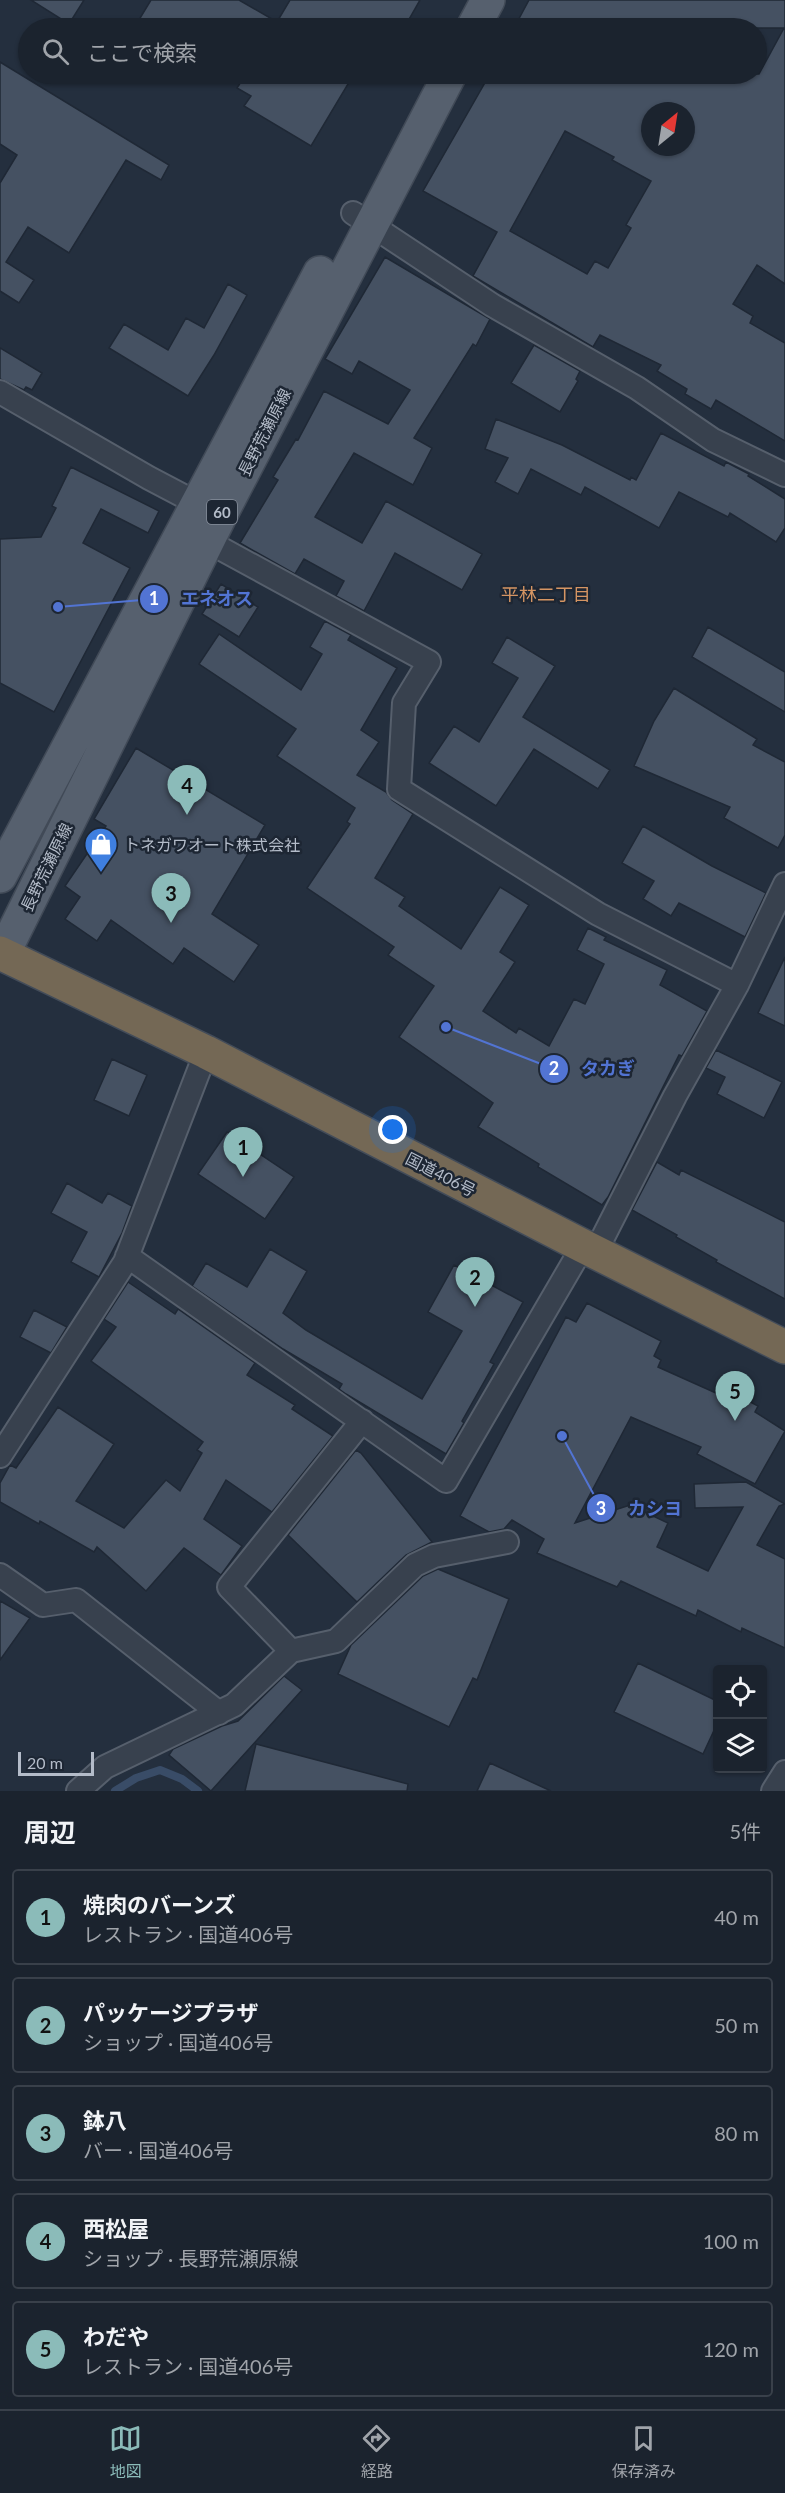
<!DOCTYPE html>
<html lang="ja">
<meta charset="utf-8">
<style>
body{margin:0;font-family:Lato,"Noto Sans JP",sans-serif;background:#282f3a;color:#f1f3f6}
.controls{position:absolute;right:18px;bottom:18px;display:grid;overflow:hidden;border-radius:6px;box-shadow:0 2px 4px #0004}
.controls button{width:54px;height:54px;display:grid;place-items:center;padding:0;border:0;border-bottom:2px solid #39404a;background:#1b232e;color:#f1f3f6;font:30px sans-serif}
.compass{position:absolute;left:641px;top:102px;width:54px;height:54px;border-radius:50%;background:#1b232e;box-shadow:0 2px 4px #0004;rotate:30deg}
.scale{position:absolute;left:18px;bottom:15px;width:76px;box-sizing:border-box;padding-left:6px;border:3px solid #b4bcc9;border-top:0;font-size:16px;line-height:21px;white-space:nowrap;color:#b4bcc9;-webkit-text-stroke:4px #1d2633;paint-order:stroke}
.you{position:absolute;left:393px;top:1130px;width:21px;height:21px;margin:-15px;border:4px solid #fff;border-radius:50%;background:#1a73e8;box-shadow:0 0 0 9px #1a73e833}
.badge{display:grid;place-items:center;width:39px;height:39px;border-radius:50%;background:#8bbbb9;color:#111;font-size:20px;font-weight:700}
.pin{position:absolute;translate:-50% -50px;filter:drop-shadow(0 2px 3px #0008)}
.pin::after{content:'';position:absolute;top:32px;width:21px;height:18px;background:inherit;clip-path:polygon(0 0,100% 0,50% 100%)}
.list{margin:0;padding:0;list-style:none}
h2{display:flex;justify-content:space-between;align-items:center;height:78px;margin:0;padding:0 24px;font-size:26px}
h2 small{font-size:20px;font-weight:400;color:#a0a4aa}
.list li{display:grid;grid-template-columns:39px 1fr auto;gap:18px;align-items:center;box-sizing:border-box;height:96px;margin:0 12px 12px;padding:0 12px;border:2px solid #39404a;border-radius:6px}
.list b{display:block;font-size:22px;white-space:nowrap}
.list p{margin:0;font-size:20px;white-space:nowrap;color:#a0a4aa}
.list em{font-size:20px;font-style:normal;color:#a0a4aa}
.icon{flex:none;width:33px;height:33px;fill:none;stroke:currentColor;stroke-width:2;stroke-linecap:round;stroke-linejoin:round}
.map{position:relative;flex:none;width:785px;height:1791px;overflow:hidden}
.search{position:absolute;background:#1b232e;box-shadow:0 2px 4px #0004;left:18px;right:18px;top:18px;height:66px;display:flex;align-items:center;gap:15px;box-sizing:border-box;padding:0 21px;border-radius:33px;color:#a0a4aa;font-size:22px}
.sheet{height:618px;background:#1b232e}
nav{display:flex;justify-content:space-around;align-items:center;box-sizing:border-box;height:84px;border-top:2px solid #39404a;background:#1b232e;font-size:16px;color:#a0a4aa}
nav a{display:grid;justify-items:center;gap:3px}
nav .on{color:#8bbbb9}
.map>svg:first-child{display:block}
.lines{fill:none;stroke-linecap:round;stroke-linejoin:round}
.stream{stroke:#394c67;stroke-width:8}
.building{fill:#455162;stroke:#1f2835;stroke-width:1.5;fill-rule:evenodd}
.street-casing{stroke:#565f6c;stroke-width:26}
.primary-casing{stroke:#414a57;stroke-width:36}
.highway-casing{stroke:#434c59;stroke-width:36}
.street{stroke:#38414e;stroke-width:22}
.primary{stroke:#56606e;stroke-width:33}
.highway{stroke:#746855;stroke-width:33}
.labels{text-anchor:middle;dominant-baseline:central;stroke-width:5;stroke-linejoin:round;paint-order:stroke}
.shield{fill:#1d2633;stroke:#878f9c;stroke-width:1.5}
.shield-label{font-size:15px;font-weight:bold;fill:#b4bcc9}
.street-label{font-size:16px;fill:#b4bcc9;stroke:#1d2633}
.poi-label{font-size:16px;fill:#b4bcc9;stroke:#1d2633;text-anchor:start}
.neighbourhood-label{font-size:18px;fill:#d59563;stroke:#1d2633}
.leader{fill:none;stroke:#5274d3;stroke-width:2}
.callout-dot{fill:#5274d3;stroke:#1d2633;stroke-width:2}
.mark-label{font-size:18px;text-anchor:middle;font-weight:bold;fill:#fff}
.callout-label{font-size:18px;text-anchor:middle;font-weight:bold;fill:#5274d3;stroke:#1d2633;stroke-width:5;stroke-linejoin:round;paint-order:stroke}
</style>
<div class="map">
<svg width="785" height="1791" viewBox="0 0 785 1791">
<rect width="100%" height="100%" fill="#242f3e"/>
<g class="lines">
<!-- stream -->
<path class="stream" d="M115,1791L136,1778L160,1770L182,1779L198,1791"/>
</g>
<!-- building -->
<path class="building" d="M31,0H84L69,24Z
M151,0H239L277,22L290,0H420L404,28H134Z
M529,0H785V284L757,265L733,304L753,316L750,323L785,343V441L716,400L711,409L685,394L687,389L657,371L661,365L600,335L593,347L473,276L497,232L423,191L490,74H759L784,28H514ZM650,111H686V147H650ZM565,131L614,157L612,160L651,181L626,225L631,228L608,268L595,261L587,274L510,231Z
M0,62L169,165L161,180L126,160L69,253L28,227L6,262L34,280L19,303L0,291V183L17,155L0,144Z
M246,74H354L311,146L244,106L251,96L237,88Z
M385,257L490,319L476,346L473,344L414,438L432,448L413,485L354,453L315,517L362,543L386,501L482,554L462,590L395,553L364,611L336,596L344,581L304,559L295,574L240,543L278,480L273,477L296,439L298,440L324,391L388,424L410,390L359,361L352,374L325,359Z
M228,284L247,295L214,355L188,396L109,348L124,324L168,350L186,318L204,328Z
M534,345L580,371L576,379L578,381L560,412L511,383Z
M0,348L42,373L32,390L26,387L24,390L0,379Z
M496,419L562,445L630,480L631,477L636,480L661,433L724,466L726,462L749,474L748,476L785,499V528L776,542L730,513L728,517L679,492L659,528L585,487L581,495L531,469L518,494L495,482L508,458L485,449Z
M71,467L159,511L148,533L101,509L83,543L130,568L54,712L0,683V539L41,537L56,508L52,506Z
M221,584L258,607L239,637L202,614Z
M325,621L351,635L348,640L397,668L361,730L379,742L357,775L386,792L392,800L413,814L375,878L405,897L399,906L461,949L500,887L529,905L500,952L515,962L483,1011L516,1033L519,1028L549,1046L574,999L585,1004L604,964L577,950L588,928L606,937L604,940L667,970L660,985L707,1011L682,1056L679,1055L608,1197L602,1205L538,1167L539,1164L478,1127L493,1103L399,1037L434,986L388,955L394,947L307,888L350,824L347,822L355,808L277,756L296,729L199,664L219,634L301,690L322,654L310,647Z
M708,627L785,672V712L692,657Z
M507,637L555,666L523,717L610,770L598,789L534,749L496,806L429,763L454,726L479,742L518,678L492,663Z
M674,688L757,739L753,745L785,762V835L778,848L724,818L730,807L634,766L654,721Z
M136,748L265,825L212,914L259,945L234,982L184,948L173,964L111,920L97,941L65,919L80,897L65,886L106,826L94,819Z
M643,826L712,866L766,893L745,937L679,903L671,916L643,899L654,881L622,863Z
M785,957V1026L758,1013Z
M716,1050L782,1082L764,1118L717,1094L725,1077L706,1068Z
M112,1059L147,1075L129,1116L94,1100Z
M227,1132L294,1177L265,1219L198,1174Z
M657,1162L679,1175L681,1170L785,1222V1299L716,1262L717,1260L676,1237L677,1235L632,1210Z
M67,1183L102,1203L108,1193L132,1206L122,1233L99,1277L71,1262L87,1232L51,1213Z
M270,1249L307,1271L283,1313L306,1330L422,1399L462,1331L428,1312L454,1265L523,1302L490,1362L494,1364L462,1421L464,1423L446,1454L346,1394L339,1389L342,1384L283,1349L192,1286L206,1263L247,1287Z
M128,1282L175,1314L178,1309L255,1363L247,1375L295,1405L292,1409L333,1436L272,1512L226,1480L204,1519L242,1546L221,1575L184,1548L146,1591L97,1547L94,1552L40,1521L39,1524L0,1502V1483L10,1465L16,1468L58,1407L114,1444L76,1501L124,1528L166,1480L180,1491L202,1453L197,1450L203,1442L91,1361L116,1327L104,1319Z
M587,1303L661,1341L654,1356L661,1360L658,1367L727,1398L730,1391L758,1406L755,1412L785,1431L755,1484L697,1454L701,1447L631,1417L575,1523L630,1505L668,1523L657,1547L708,1571L743,1507L695,1508L694,1484L746,1482L785,1504L779,1506L757,1545L785,1559V1648L742,1628L741,1632L698,1610L696,1616L621,1581L617,1587L537,1553L544,1539L512,1520L504,1529L489,1532L460,1516L566,1317L576,1322Z
M34,1310L67,1327L51,1353L20,1337Z
M356,1450L361,1453L432,1542L406,1555L357,1602L288,1535Z
M438,1569L509,1599L477,1680L473,1678L449,1727L338,1674L351,1645L423,1576Z
M0,1601L30,1618L0,1660Z
M638,1663L717,1701V1724L703,1754L614,1712Z
M284,1676L302,1690L211,1791L169,1755L173,1749L222,1726L238,1721Z
M256,1744L408,1784L407,1791H245Z
M490,1763L551,1791H477Z"/>
<g class="lines">
<defs>
<path id="street" d="M353,213L492,305L637,388L713,440L785,475
M0,392L149,478L208,509
M196,535L429,662L404,703L399,789L598,914L737,985
M595,1253L675,1096L737,985L785,884
M127,1256L446,1481L583,1246
M0,1456L125,1262L206,1052
M0,1575L43,1605L76,1600L219,1713
M291,1651L229,1587L362,1421
M78,1791L105,1767L234,1705L291,1651L336,1641L415,1565L434,1556L507,1542
M773,1791L785,1772"/>
<path id="primary" d="M473,28L488,0
M0,876L320,273
M3,954L220,516L450,74"/>
<path id="highway" d="M0,953L206,1052L583,1246L785,1347"/>
</defs>
<!-- street casing -->
<use href="#street" class="street-casing"/>
<!-- primary casing -->
<use href="#primary" class="primary-casing"/>
<!-- highway casing -->
<use href="#highway" class="highway-casing"/>
<!-- street -->
<use href="#street" class="street"/>
<!-- primary -->
<use href="#primary" class="primary"/>
<!-- highway -->
<use href="#highway" class="highway"/>
</g>
<!-- icons -->
<defs>
<symbol id="shop-pin" viewBox="-11 -11 22 30"><path d="M0 17L-7.5 6A9.5 9.5 0 1 1 7.5 6Z" fill="#3f7fe0" stroke="#1d2633"/><path d="M-5-2.5h2.3a2.7 3.5 0 0 1 5.4 0H5L5.5 6h-11ZM-1.5-2.5h3a1.5 2.3 0 0 0-3 0Z" fill="#fff"/></symbol>
</defs>
<g fill-rule="evenodd">
<use href="#shop-pin" x="82" y="825" width="38" height="52"/>
</g>
<g class="labels">
<!-- shield labels -->
<rect class="shield" x="207" y="500" width="30" height="24" rx="4.5"/>
<g class="shield-label">
<text x="222" y="512">60</text>
</g>
<!-- street labels -->
<g class="street-label">
<text transform="translate(264 432) rotate(-63)">長野荒瀬原線</text>
<text transform="translate(46 867) rotate(-64)">長野荒瀬原線</text>
<text transform="translate(441 1174) rotate(27)">国道406号</text>
</g>
<!-- poi labels -->
<g class="poi-label">
<text x="124" y="844">トネガワオート株式会社</text>
</g>
<!-- neighbourhood labels -->
<g class="neighbourhood-label">
<text x="546" y="594">平林二丁目</text>
</g>
</g>
<!-- callouts -->
<path class="leader" d="M58 607L154 599M446 1027L554 1069M562 1436L601 1508"/>
<g class="callout-dot">
<circle cx="58" cy="607" r="6"/>
<circle cx="446" cy="1027" r="6"/>
<circle cx="562" cy="1436" r="6"/>
<circle cx="154" cy="599" r="15"/>
<circle cx="554" cy="1069" r="15"/>
<circle cx="601" cy="1508" r="15"/>
</g>
<g class="mark-label">
<text x="154" y="605">1</text>
<text x="554" y="1075">2</text>
<text x="601" y="1515">3</text>
</g>
<g class="callout-label">
<text x="217" y="605">エネオス</text>
<text x="608" y="1075">タカぎ</text>
<text x="655" y="1515">カシヨ</text>
</g>
</svg>
<div class="controls">
<button><svg class="icon" aria-label="locate" viewBox="0 0 24 24"><circle cx="12" cy="12" r="6"/><path d="M12 2v4M12 18v4M2 12h4M18 12h4"/></svg></button>
<button><svg class="icon" aria-label="layers" viewBox="0 0 24 24"><path d="M12 4l9 5-9 5-9-5zM3 14l9 5 9-5"/></svg></button>
</div>
<svg class="compass" viewBox="-18 -18 36 36"><path d="M0-13l5 13h-10z" fill="#e53935"/><path d="M0 13l5-13h-10z" fill="#a0a4aa"/></svg>
<div class="scale">20 m</div>
<div class="you"></div>
<div class="pin badge" style="left:243px;top:1177px">1</div>
<div class="pin badge" style="left:475px;top:1307px">2</div>
<div class="pin badge" style="left:171px;top:923px">3</div>
<div class="pin badge" style="left:187px;top:815px">4</div>
<div class="pin badge" style="left:735px;top:1421px">5</div>
<div class="search"><svg class="icon" aria-label="search" viewBox="0 0 24 24"><circle cx="10" cy="10" r="6"/><path d="M15 15l6 6"/></svg>ここで検索</div>
</div>
<section class="sheet">
<h2>周辺<small>5件</small></h2>
<ul class="list">
<li><span class="badge">1</span><div><b>焼肉のバーンズ</b><p>レストラン · 国道406号</p></div><em>40 m</em></li>
<li><span class="badge">2</span><div><b>パッケージプラザ</b><p>ショップ · 国道406号</p></div><em>50 m</em></li>
<li><span class="badge">3</span><div><b>鉢八</b><p>バー · 国道406号</p></div><em>80 m</em></li>
<li><span class="badge">4</span><div><b>西松屋</b><p>ショップ · 長野荒瀬原線</p></div><em>100 m</em></li>
<li><span class="badge">5</span><div><b>わだや</b><p>レストラン · 国道406号</p></div><em>120 m</em></li>
</ul>
</section>
<nav>
<a class="on"><svg class="icon" aria-label="map" viewBox="0 0 24 24"><path d="M3 6l6-2 6 2 6-2v14l-6 2-6-2-6 2zM9 4v14M15 6v14"/></svg>地図</a>
<a><svg class="icon" aria-label="directions" viewBox="0 0 24 24"><path d="M12 3l9 9-9 9-9-9zM9 14v-3h6M13 9l2 2-2 2"/></svg>経路</a>
<a><svg class="icon" aria-label="saved" viewBox="0 0 24 24"><path d="M7 4h10v16l-5-4-5 4z"/></svg>保存済み</a>
</nav>
